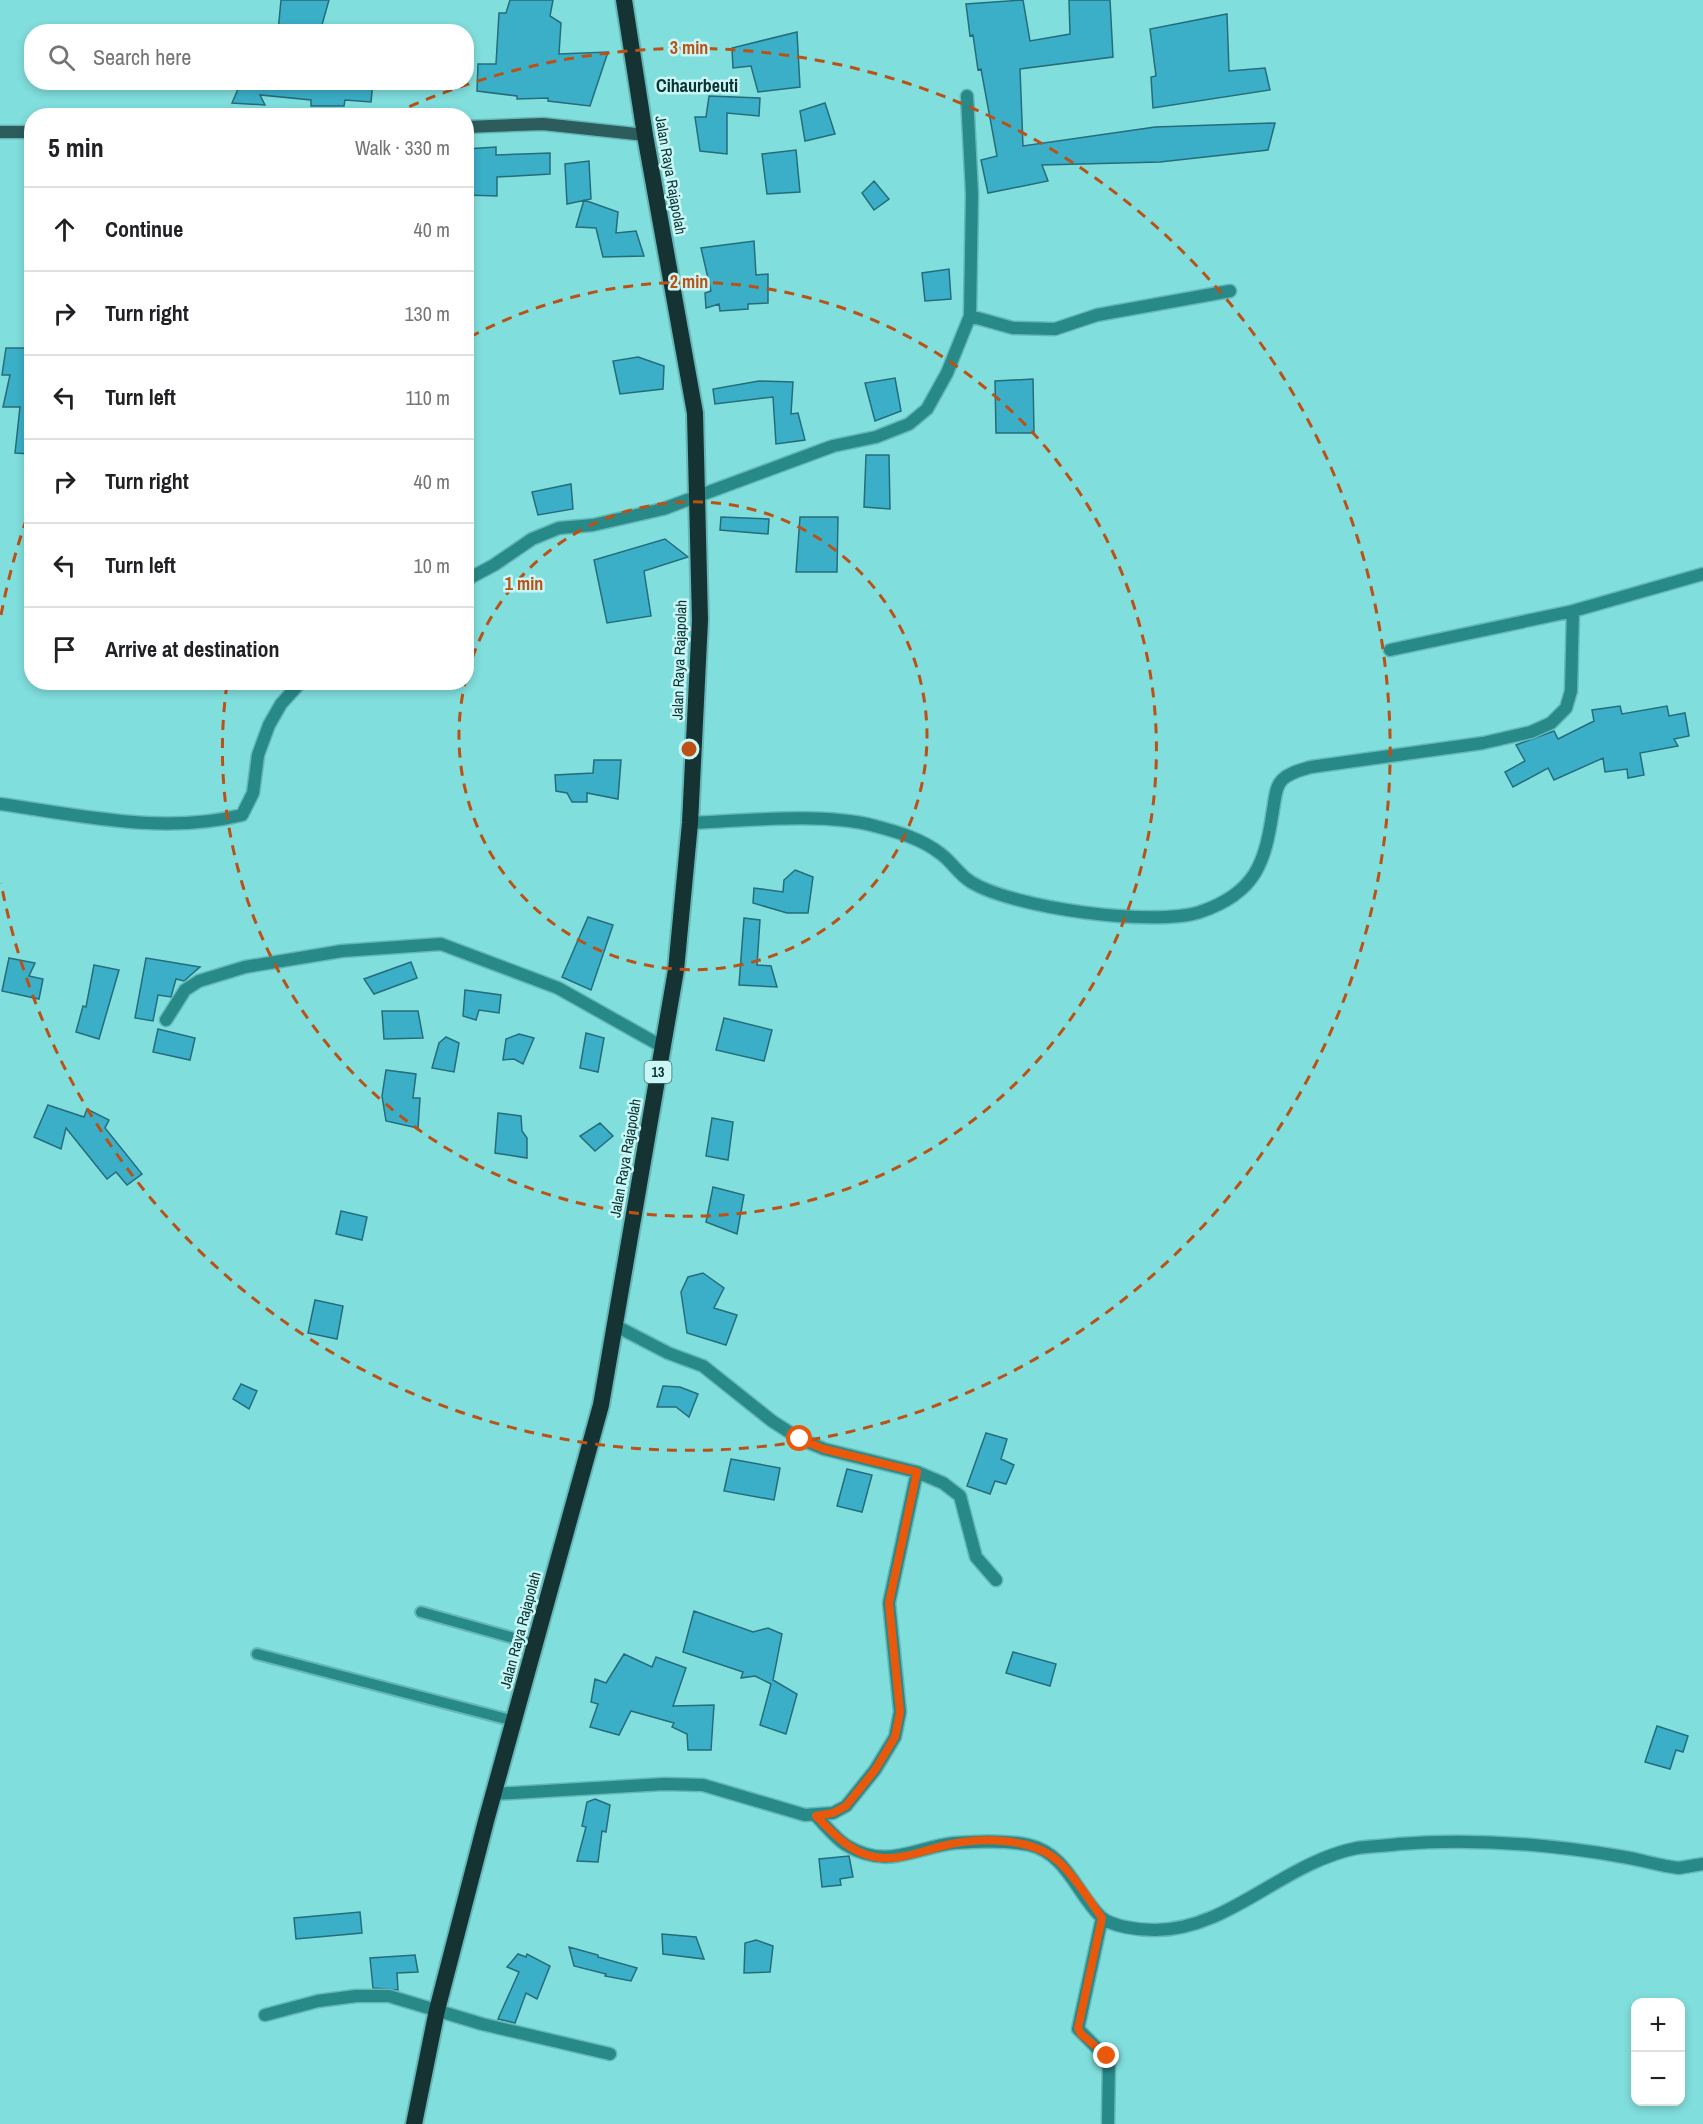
<!DOCTYPE html>
<meta charset="utf-8">
<style>
body{margin:0;font-family:"Archivo Narrow",sans-serif;background:#f6f6f6;color:#202124}
.controls{position:absolute;right:18px;bottom:18px;display:grid;overflow:hidden;border-radius:12px;box-shadow:0 3px 9px #0003}
.controls button{width:54px;height:54px;display:grid;place-items:center;padding:0;border:0;border-bottom:2px solid #e0e0e0;background:#fff;color:#202124;font:30px sans-serif}
.stop{position:absolute;width:18px;height:18px;margin:-14px;border:4px solid #ea580c;border-radius:50%;background:#fff}
.stop.end{background:#ea580c;border-color:#fff;box-shadow:0 2px 6px #0008}
.list{margin:0;padding:0;list-style:none}
h2{display:flex;justify-content:space-between;align-items:center;height:78px;margin:0;padding:0 24px;font-size:26px}
h2 small{font-size:20px;font-weight:400;color:#757577}
.list li{display:grid;grid-template-columns:39px 1fr auto;gap:18px;align-items:center;box-sizing:border-box;height:84px;padding:0 24px;border-top:2px solid #e0e0e0}
.list b{display:block;font-size:22px;white-space:nowrap}
.list em{font-size:20px;font-style:normal;color:#757577}
.icon{flex:none;width:33px;height:33px;fill:none;stroke:currentColor;stroke-width:2;stroke-linecap:round;stroke-linejoin:round}
.map{position:relative;flex:none;width:1703px;height:2124px;overflow:hidden}
.search{position:absolute;background:#fff;box-shadow:0 3px 9px #0003;left:24px;top:24px;width:450px;height:66px;display:flex;align-items:center;gap:15px;box-sizing:border-box;padding:0 21px;border-radius:24px;color:#757577;font-size:22px}
.panel{position:absolute;background:#fff;box-shadow:0 3px 9px #0003;left:24px;top:108px;width:450px;height:582px;border-radius:24px}
.map>svg:first-child{display:block}
.building{fill:#3aafc7;stroke:#266c7b;stroke-width:1.5}
.lines{fill:none;stroke-linecap:round;stroke-linejoin:round}
.service-casing{stroke:#66b8b8;stroke-width:14}
.minor-casing{stroke:#66b8b8;stroke-width:15}
.secondary-casing{stroke:#66b8b8;stroke-width:15}
.trunk-casing{stroke:#66b8b8;stroke-width:20}
.service{stroke:#288989;stroke-width:10}
.minor{stroke:#288989;stroke-width:12}
.secondary{stroke:#2c5c5c;stroke-width:12}
.trunk{stroke:#143332;stroke-width:16}
.route{stroke:#ea580c;stroke-width:8}
.ring{fill:none;stroke:#bb5114;stroke-width:3;stroke-dasharray:10 8}
.labels{text-anchor:middle;dominant-baseline:central;stroke-width:5;stroke-linejoin:round;paint-order:stroke}
.shield{fill:#caf6f5;stroke:#436e6d;stroke-width:1.5}
.shield-label{font-size:14px;font-weight:bold;fill:#093333}
.street-label{font-size:15px;fill:#093333;stroke:#caf6f5}
.quarter-label{font-size:18px;font-weight:bold;fill:#093333;stroke:#caf6f5}
.centre{fill:#bb5114;stroke:#caf6f5;stroke-width:3}
.ring-label{font-size:18px;text-anchor:middle;font-weight:bold;fill:#bb5114;stroke:#caf6f5;stroke-width:5;stroke-linejoin:round;paint-order:stroke}
</style>
<div class="map">
<svg width="1703" height="2124" viewBox="0 0 1703 2124">
<rect width="100%" height="100%" fill="#80dedd"/>
<!-- building -->
<path class="building" d="M281,0H329L320,32H278Z
M510,0H553L550,16L561,23L559,54L608,52L590,106L548,101V98L517,99V96L477,91L478,64H496L499,13H506Z
M1023,0L1030,41L1070,34L1069,0H1110L1113,57L1020,69L1023,146L1155,127L1275,123L1268,150L1160,162L1042,165L1048,181L988,193L981,160L997,156L981,69L978,70L973,35L970,36L966,4Z
M1227,14L1229,71L1265,68L1270,90L1153,108L1151,77L1156,76L1150,29Z
M797,32L800,87L758,92L751,66L733,68L732,48Z
M241,82H373L371,102L345,100L344,106H311V100L260,95L265,105L232,103Z
M709,96L760,98L759,116L727,113V154L700,151L695,117H706Z
M825,103L835,134L805,141L800,111Z
M496,147V155L550,153V174L497,177V196L466,195V149Z
M796,150L800,192L767,194L762,154Z
M589,161L591,199L567,204L565,164Z
M874,181L889,199L874,210L862,193Z
M584,200L618,212L616,233L636,231L644,256L603,257L596,228L576,227Z
M754,241L756,275L768,274V303L748,304V309L720,311L719,304L706,308L705,293L711,291L701,248Z
M949,269L951,299L925,301L922,273Z
M6,348H32V454L15,453L20,407H3L10,375H2Z
M638,357L664,366L663,389L620,394L613,361Z
M895,378L901,411L875,421L865,383Z
M1033,379L1034,433H996L995,381Z
M759,381L793,382L791,414L798,413L805,440L776,444L773,397L715,404L713,389Z
M866,455H889L890,509L864,507Z
M571,484L573,509L538,515L532,492Z
M721,517L769,519L768,534L720,530Z
M800,517H838L837,572H796Z
M665,539L688,557L644,571L651,616L607,623L594,560Z
M1620,706L1622,714L1667,706L1669,716L1685,713L1689,736L1674,739L1678,746L1640,753L1644,775L1628,778L1627,769L1605,772L1603,758L1554,780L1548,768L1513,787L1505,772L1525,761L1516,745L1554,731L1558,739L1594,721L1592,710Z
M594,760H621L618,799L587,793V802H572L567,793L556,791L555,775L593,773Z
M795,870L813,877L808,913H787L753,903L754,888L783,892L784,880Z
M588,917L613,925L591,990L562,977Z
M744,918L760,920L757,965L771,966L777,987L739,985Z
M9,958L35,963L29,976L43,979L39,999L2,991Z
M146,958L200,967L184,981L176,979L171,997L158,995L153,1021L135,1018Z
M411,962L417,978L374,994L364,979Z
M94,965L119,970L99,1039L76,1032L83,1006L86,1007Z
M465,990L501,995L499,1013L479,1010L476,1020L463,1016Z
M382,1011H418L423,1038L384,1039Z
M724,1018L772,1030L764,1061L716,1050Z
M158,1029L195,1038L190,1060L153,1052Z
M586,1033L604,1038L598,1072L580,1068Z
M519,1034L534,1038L523,1064L514,1059L503,1060L506,1039Z
M446,1037L459,1043L454,1072L432,1068L439,1043Z
M386,1070L416,1074L413,1098H420L418,1128L386,1121L382,1096Z
M48,1105L84,1117L87,1109L109,1120L105,1128L142,1174L127,1185L116,1172L107,1179L66,1128L61,1149L34,1137Z
M498,1113L521,1116L522,1131L527,1138V1158L495,1153Z
M712,1118L733,1122L728,1160L706,1156Z
M600,1123L613,1136L595,1151L580,1136Z
M713,1187L744,1195L737,1234L706,1222Z
M341,1211L367,1217L362,1240L336,1234Z
M703,1273L724,1288L714,1308L737,1315L726,1345L687,1333L681,1292L688,1277Z
M315,1300L343,1306L337,1339L308,1333Z
M241,1384L257,1391L249,1409L233,1399Z
M663,1386L680,1387L698,1394L689,1417L676,1407H657Z
M986,1433L1007,1439L1001,1459L1014,1465L1006,1484L995,1481L990,1494L967,1486Z
M731,1459L780,1468L774,1500L724,1491Z
M847,1469L872,1475L862,1512L837,1506Z
M694,1611L753,1632L768,1628L782,1634L773,1680L797,1694L786,1734L760,1725L771,1684L755,1676L741,1678L743,1672L683,1652Z
M1013,1652L1056,1664L1050,1686L1006,1673Z
M624,1654L652,1667L656,1657L686,1668L673,1706L714,1705L711,1750H688L687,1734L672,1727L674,1723L631,1711L619,1735L590,1727L598,1704L591,1702L595,1679L606,1683Z
M1657,1726L1688,1736L1683,1752L1676,1750L1670,1769L1645,1762Z
M595,1799L610,1805L606,1832L602,1831L598,1862L577,1861L586,1827L582,1826L587,1802Z
M849,1856L853,1877L840,1879L841,1885L822,1887L819,1859Z
M360,1912L362,1933L296,1939L294,1918Z
M662,1934L696,1937L704,1959L663,1954Z
M756,1940L773,1946L770,1972L744,1973L745,1943Z
M569,1947L598,1955V1957L637,1968L631,1981L605,1976L606,1974L574,1966Z
M518,1954L526,1957L527,1954L550,1966L537,1999L526,1993L515,2023L498,2019L519,1972L507,1967Z
M415,1955L418,1972L397,1973L398,1990L373,1988L370,1958Z"/>
<g class="lines">
<defs>
<path id="service" d="M421,1612L535,1644
M257,1654L514,1721"/>
<path id="minor" d="M970,316L1013,328L1055,329L1097,315L1230,291
M466,580L494,565L532,539L559,528L593,525L663,509L833,446L876,437L909,424L927,409L947,373L970,316L972,194L967,96
M1390,650L1573,611
M0,804C79,815 163,835 242,815L253,793L258,755L269,725L281,704L301,682
M690,823C745,821 822,812 875,826C898,832 922,839 941,854C952,862 959,875 971,882C1013,908 1153,927 1200,912C1256,893 1265,863 1273,810C1275,800 1275,787 1282,780C1290,772 1301,770 1311,767L1483,743L1531,732L1551,723L1566,708L1571,691L1573,611L1703,574
M166,1020L185,990L199,981L245,967L342,951L441,944L558,988L663,1047
M614,1325L668,1353L703,1366L772,1421L800,1439L824,1449L917,1472L943,1483L960,1496L976,1557L996,1580
M494,1794L664,1784L703,1785L805,1815L833,1813L846,1806L875,1770L895,1737L900,1712L889,1603L917,1472
M816,1816C825,1825 835,1838 846,1845C887,1870 913,1848 954,1843C978,1841 1006,1840 1029,1845C1066,1853 1077,1894 1101,1917C1112,1927 1140,1930 1155,1930C1229,1930 1282,1863 1357,1848C1371,1846 1386,1846 1399,1844C1475,1838 1549,1844 1624,1857C1642,1860 1660,1866 1679,1868L1703,1864
M1102,1918L1078,2029L1109,2060L1108,2124
M265,2015L318,2001L356,1996H389L482,2024L610,2054"/>
<path id="secondary" d="M466,127L543,124L645,135
M0,132H32"/>
<path id="trunk" d="M414,2124L437,2010L486,1821L601,1405L676,970L690,823L700,620L695,413L645,135L624,0"/>
</defs>
<!-- service casing -->
<use href="#service" class="service-casing"/>
<!-- minor casing -->
<use href="#minor" class="minor-casing"/>
<!-- secondary casing -->
<use href="#secondary" class="secondary-casing"/>
<!-- trunk casing -->
<use href="#trunk" class="trunk-casing"/>
<!-- service -->
<use href="#service" class="service"/>
<!-- minor -->
<use href="#minor" class="minor"/>
<!-- secondary -->
<use href="#secondary" class="secondary"/>
<!-- trunk -->
<use href="#trunk" class="trunk"/>
</g>
<g class="lines">
<!-- route -->
<path class="route" d="M800,1439L824,1449L917,1472L889,1603L900,1712L895,1737L875,1770L846,1806L833,1813L816,1816C833,1833 849,1852 875,1857C900,1862 926,1849 951,1844C984,1837 1035,1838 1060,1863C1076,1878 1089,1900 1102,1918L1078,2028L1081,2034L1107,2056"/>
</g>
<!-- distance rings -->
<g class="ring">
<path d="M467 675A234 234 0 1 1 465 683"/>
<path d="M470 337A467 467 0 1 1 227 684"/>
<path d="M1 615A701 701 0 0 1 30 509M393 114A701 701 0 1 1 1 883"/>
</g>
<g class="labels">
<!-- shield labels -->
<rect class="shield" x="644.5" y="1061" width="27" height="22" rx="4.5"/>
<g class="shield-label">
<text x="658" y="1072">13</text>
</g>
<!-- street labels -->
<g class="street-label">
<text transform="translate(671 175) rotate(80)">Jalan Raya Rajapolah</text>
<text transform="translate(679 660) rotate(-88)">Jalan Raya Rajapolah</text>
<text transform="translate(625 1158) rotate(-80)">Jalan Raya Rajapolah</text>
<text transform="translate(520 1630) rotate(-75)">Jalan Raya Rajapolah</text>
</g>
<!-- quarter labels -->
<g class="quarter-label">
<text x="697" y="85">Cihaurbeuti</text>
</g>
</g>
<circle cx="689" cy="749" r="9" class="centre"/>
<g class="ring-label">
<text x="689" y="54">3 min</text>
<text x="689" y="288">2 min</text>
<text x="524" y="590">1 min</text>
</g>
</svg>
<div class="controls">
<button>+</button>
<button>−</button>
</div>
<div class="stop" style="left:800px;top:1439px"></div>
<div class="stop end" style="left:1107px;top:2056px"></div>
<div class="search"><svg class="icon" aria-label="search" viewBox="0 0 24 24"><circle cx="10" cy="10" r="6"/><path d="M15 15l6 6"/></svg>Search here</div>
<section class="panel">
<h2>5 min<small>Walk · 330 m</small></h2>
<ul class="list">
<li><svg class="icon" aria-label="ahead" viewBox="0 0 24 24"><path d="M12 20V5M6 11l6-6 6 6"/></svg><div><b>Continue</b></div><em>40 m</em></li>
<li><svg class="icon" aria-label="right" viewBox="0 0 24 24"><path d="M7 20v-9h11M14 6l5 5-5 5"/></svg><div><b>Turn right</b></div><em>130 m</em></li>
<li><svg class="icon" aria-label="left" viewBox="0 0 24 24"><path d="M17 20v-9H6M10 6l-5 5 5 5"/></svg><div><b>Turn left</b></div><em>110 m</em></li>
<li><svg class="icon" aria-label="right" viewBox="0 0 24 24"><path d="M7 20v-9h11M14 6l5 5-5 5"/></svg><div><b>Turn right</b></div><em>40 m</em></li>
<li><svg class="icon" aria-label="left" viewBox="0 0 24 24"><path d="M17 20v-9H6M10 6l-5 5 5 5"/></svg><div><b>Turn left</b></div><em>10 m</em></li>
<li><svg class="icon" aria-label="arrive" viewBox="0 0 24 24"><path d="M6 21V4h12l-3 4 3 4H6"/></svg><div><b>Arrive at destination</b></div></li>
</ul>
</section>
</div>
